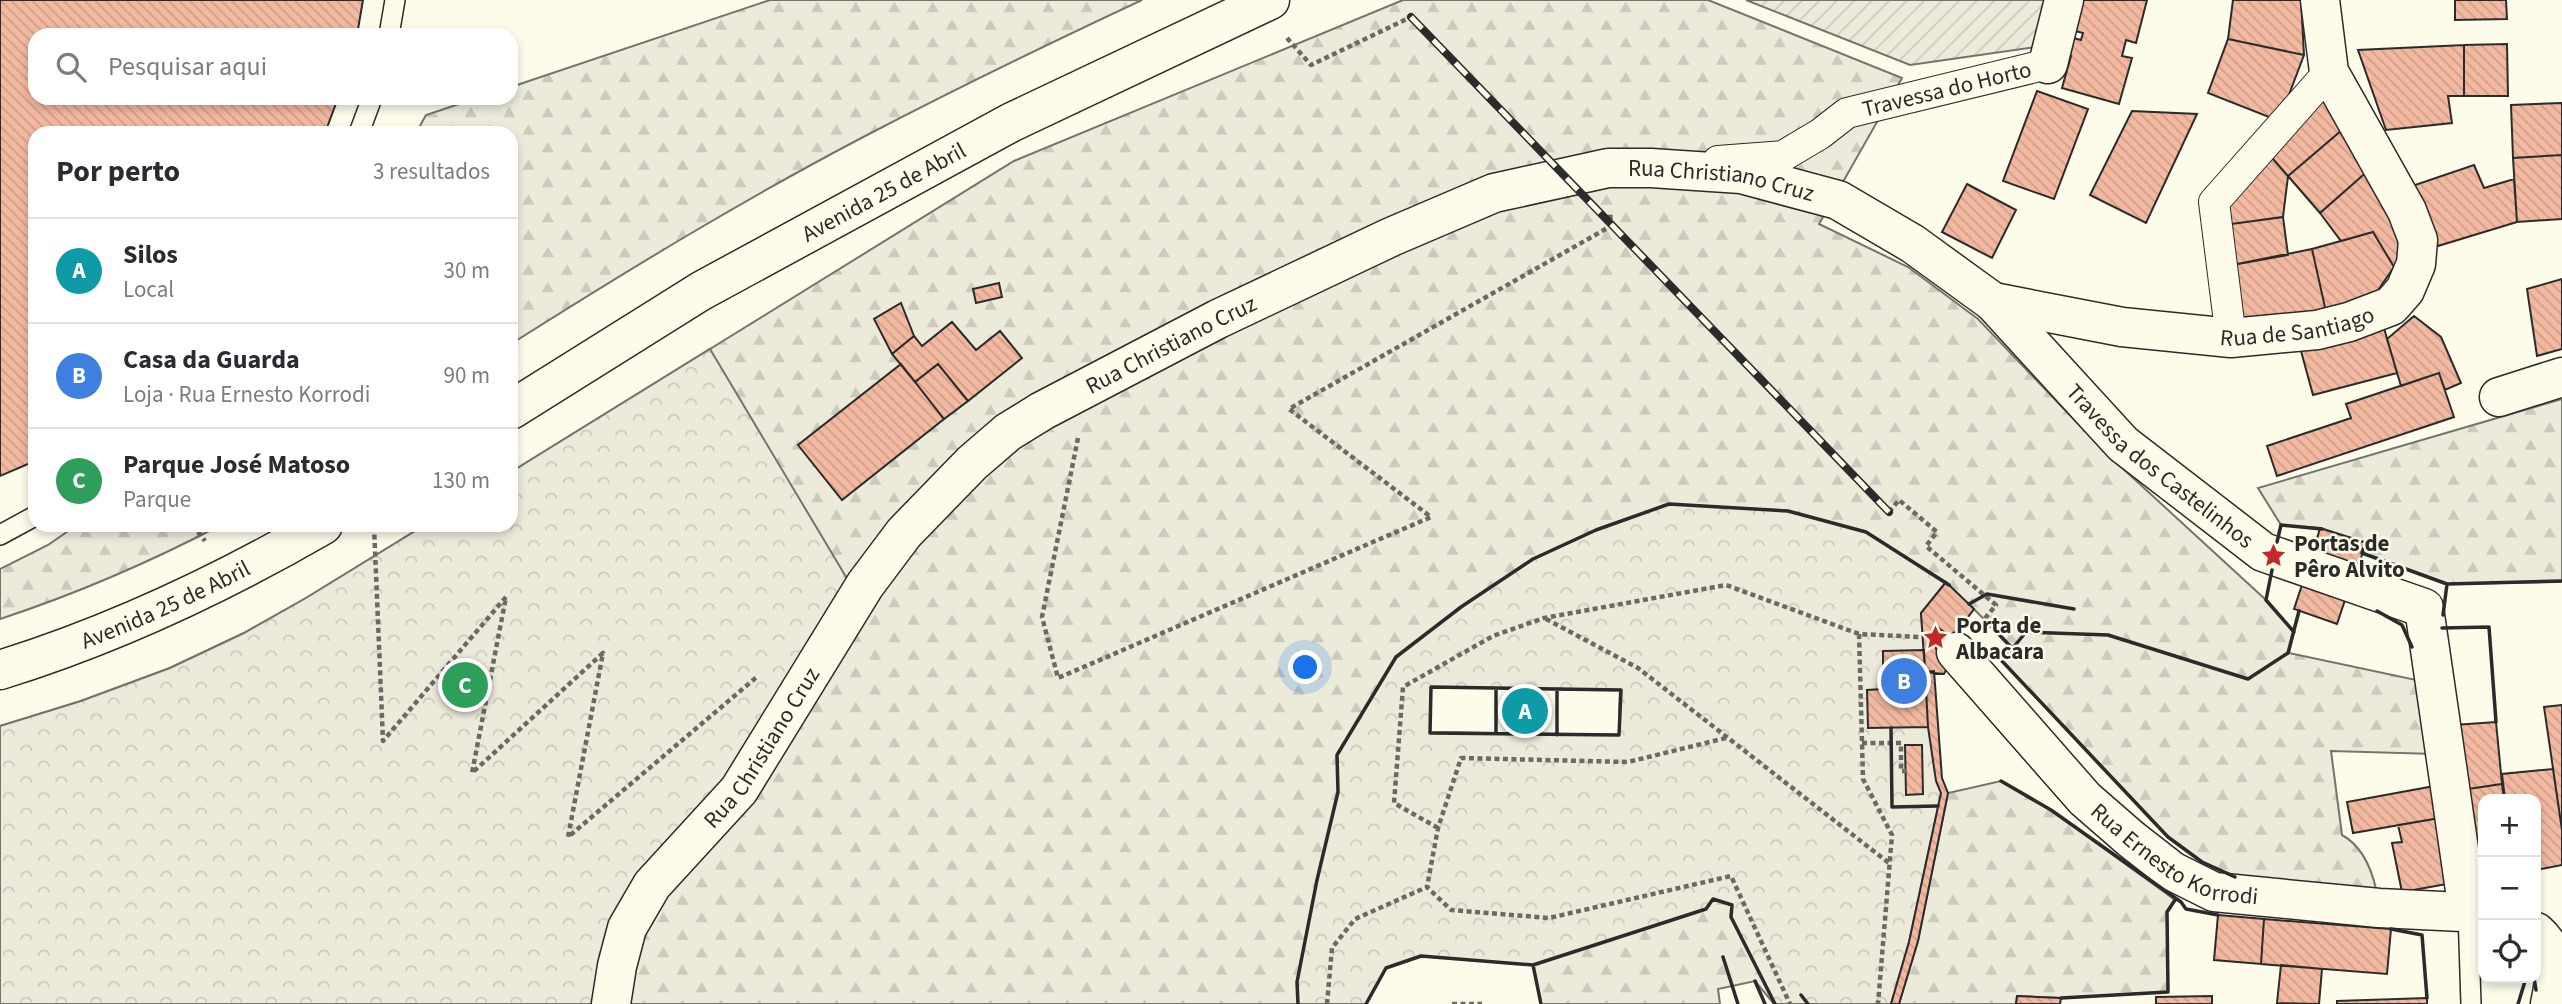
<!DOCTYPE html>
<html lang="pt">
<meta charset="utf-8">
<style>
body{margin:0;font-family:"Source Sans 3",sans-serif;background:#f2f2f3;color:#2b2b33}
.controls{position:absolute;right:21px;bottom:21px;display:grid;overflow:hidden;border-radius:14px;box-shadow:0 4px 10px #0003}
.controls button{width:63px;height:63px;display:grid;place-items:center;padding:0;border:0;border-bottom:2px solid #e1e1e2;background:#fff;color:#2b2b33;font:35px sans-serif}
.you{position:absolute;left:1306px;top:668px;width:24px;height:24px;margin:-18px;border:5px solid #fff;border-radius:50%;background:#1a73e8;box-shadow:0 0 0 10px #1a73e833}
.badge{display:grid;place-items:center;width:46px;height:46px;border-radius:50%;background:#db2777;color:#fff;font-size:23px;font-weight:700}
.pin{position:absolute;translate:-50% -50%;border:4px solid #fff;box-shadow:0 2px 7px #0006}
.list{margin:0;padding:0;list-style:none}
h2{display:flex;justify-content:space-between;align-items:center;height:91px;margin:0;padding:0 28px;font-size:30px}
h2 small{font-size:23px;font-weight:400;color:#7c7c81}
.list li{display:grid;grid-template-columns:46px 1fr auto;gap:21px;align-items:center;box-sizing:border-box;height:105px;padding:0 28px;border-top:2px solid #e1e1e2}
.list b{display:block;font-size:26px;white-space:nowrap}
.list p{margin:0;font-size:23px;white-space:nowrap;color:#7c7c81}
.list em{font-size:23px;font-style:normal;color:#7c7c81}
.icon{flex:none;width:38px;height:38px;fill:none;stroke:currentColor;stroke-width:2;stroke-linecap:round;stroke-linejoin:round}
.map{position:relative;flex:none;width:2562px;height:1004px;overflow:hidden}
.search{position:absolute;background:#fff;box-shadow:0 4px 10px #0003;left:28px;top:28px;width:490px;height:77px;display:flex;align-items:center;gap:18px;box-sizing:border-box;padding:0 24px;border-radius:21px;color:#7c7c81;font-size:26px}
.panel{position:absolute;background:#fff;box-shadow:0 4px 10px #0003;left:28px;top:126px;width:490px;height:406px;border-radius:21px}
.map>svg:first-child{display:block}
.forest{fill:url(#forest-firs);stroke:#74746e;stroke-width:2;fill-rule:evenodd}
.park{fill:url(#park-crowns);stroke:#74746e;stroke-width:2;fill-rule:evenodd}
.garden{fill:url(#garden-furrows);stroke:#74746e;stroke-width:2}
.building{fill:url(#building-back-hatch);stroke:#2b2b2b;stroke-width:2}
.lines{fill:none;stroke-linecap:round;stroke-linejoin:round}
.service-casing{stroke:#2b2b2b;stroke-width:22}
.pedestrian-casing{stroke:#2b2b2b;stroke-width:32}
.minor-casing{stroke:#2b2b2b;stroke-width:41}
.secondary-casing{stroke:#2b2b2b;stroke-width:41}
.path{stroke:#6a6964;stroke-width:4.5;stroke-dasharray:5 3.5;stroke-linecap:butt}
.service{stroke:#fdfbea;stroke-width:19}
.pedestrian{stroke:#fdfbea;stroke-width:30}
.minor{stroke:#fdfbea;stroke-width:38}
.secondary{stroke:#fdfbea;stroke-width:38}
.rail-casing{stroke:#2b2b2b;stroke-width:8}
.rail{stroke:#fdfbea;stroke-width:5;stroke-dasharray:16;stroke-linecap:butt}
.wall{stroke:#2b2b2b;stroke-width:3.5}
.labels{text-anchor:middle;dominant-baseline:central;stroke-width:5;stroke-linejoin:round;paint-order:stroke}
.street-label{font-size:23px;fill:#2b2b2b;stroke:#fdfbea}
.poi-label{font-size:23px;font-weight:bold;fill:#2b2b2b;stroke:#fdfbea;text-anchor:start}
</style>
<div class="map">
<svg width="2562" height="1004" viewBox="0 0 2562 1004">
<defs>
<pattern id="forest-firs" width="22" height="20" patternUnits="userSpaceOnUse" patternTransform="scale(1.75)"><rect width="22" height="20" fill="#ecebdb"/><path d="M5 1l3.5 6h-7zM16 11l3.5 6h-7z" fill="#cbcabc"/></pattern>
<pattern id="park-crowns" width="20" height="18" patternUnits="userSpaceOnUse" patternTransform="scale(1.75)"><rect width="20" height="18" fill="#ecebdb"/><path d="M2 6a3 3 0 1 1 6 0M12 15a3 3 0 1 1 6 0" fill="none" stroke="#cbcabc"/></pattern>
<pattern id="garden-furrows" width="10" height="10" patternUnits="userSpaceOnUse" patternTransform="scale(1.75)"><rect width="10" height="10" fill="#ecebdb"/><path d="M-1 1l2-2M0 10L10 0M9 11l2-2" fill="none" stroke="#cbcabc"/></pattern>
<pattern id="building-back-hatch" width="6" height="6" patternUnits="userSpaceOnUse" patternTransform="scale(1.75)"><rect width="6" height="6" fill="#f2b8a0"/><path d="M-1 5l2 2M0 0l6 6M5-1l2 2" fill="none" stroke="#d09e8a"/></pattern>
</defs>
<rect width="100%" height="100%" fill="#fdfbea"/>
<!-- forest -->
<path class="forest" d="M770,0H1142C1050,43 959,87 869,134C746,198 628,270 511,344V133H416L426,115L477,98H511V87Z
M1403,0H1708L1902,78L1819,224L1908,267L1978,319L2107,454L2266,600L2294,632L2289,653L2421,681L2435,754L2331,751L2342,835C2362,846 2371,867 2376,889L2235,876L2202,862L2168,837L2002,661L2012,648L1969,604L1905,556L1867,1004H1774L1755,981L1718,989L1720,1004H1541L1533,965L1421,956L1386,968L1366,1004L1318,881L1297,982L1298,1004H0V726L81,701L170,668L244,633L306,598L425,525H511V472L1014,161ZM1396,657L1537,689L1620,690L1619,735L1430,733Z
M2562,399V581L2558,582L2447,584L2362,553L2365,542L2320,528L2281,525L2258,488Z
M77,525H221C150,562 76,594 0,619V569L48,545Z
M2001,781L2051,810L2175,900L2167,912L2168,992L2061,998L2017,996L2016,1004H1899L1918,941L1948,793Z"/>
<!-- park -->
<path class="park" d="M710,349L858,597L631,920L613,1004H0V726L81,701L170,668L244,633L306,598L425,525H511V472Z
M1669,504L1788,511L1866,532L1946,582L1921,613L1941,793L1909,942L1891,1004H1775L1731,917L1732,905L1713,899L1706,909L1533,965L1421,956L1386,968L1366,1004H1298L1297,982L1317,880L1338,792L1337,755L1396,657L1461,607L1533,559L1596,530ZM1431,687L1620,690L1619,735L1430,732Z"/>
<!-- garden -->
<path class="garden" d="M1746,0H2047L2036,47L1910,65Z"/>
<!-- building -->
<path class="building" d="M0,0H363L357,35H35V98H338L325,133H35V461L0,476Z
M2074,0H2147L2136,43L2126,40L2122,56L2132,58L2119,104L2062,88L2071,56L2062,53L2066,36L2081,40L2083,33L2067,29Z
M2233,0H2301L2304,55L2228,39Z
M2455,0H2506L2507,19L2455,20Z
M2228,39L2304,55L2279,121L2208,93Z
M2507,44L2508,96H2464V45Z
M2464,45V96H2448L2452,123L2386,130L2358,50Z
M2037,91L2088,109L2054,199L2003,181Z
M2332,91L2349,124L2288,176L2266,151Z
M2562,103V155L2513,158L2511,105Z
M2132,111L2197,114L2146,223L2090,195Z
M2349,124L2370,169L2320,213L2288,176Z
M2266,151L2288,176L2283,217L2224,225L2219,202Z
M2562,155V219L2517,222L2513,158Z
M2474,165L2484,188L2514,179L2517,222L2438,246L2409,187Z
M2370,169L2410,245L2394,267L2373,232L2341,241L2320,213Z
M1967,184L2016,210L1992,258L1942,232Z
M2283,217L2288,255L2232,265L2224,225Z
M2373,232L2394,267L2374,296L2326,312L2312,249Z
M2312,249L2326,312L2238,318L2232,265Z
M2562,279V349L2537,356L2527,289Z
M999,283L1002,297L976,303L973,289Z
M901,303L914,336L892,354L874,319Z
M2414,316L2441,337L2461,383L2445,390L2439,373L2401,386L2387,339Z
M952,322L976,350L1000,331L1022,358L968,401L938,364L915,382L892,354L914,336L922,346Z
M2384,328L2397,373L2313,395L2301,351Z
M901,364L944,419L842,500L798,445Z
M938,364L968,401L944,419L915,382Z
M2439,373L2454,417L2277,476L2267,446L2351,418L2346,404Z
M2320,528L2366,543L2356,573L2311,559Z
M2304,579L2347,594L2337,624L2294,609Z
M1946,582L1974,609L1952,638L1937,627L1936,649L1952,658L1944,674L1925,672L1921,613Z
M1924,650L1928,727L1868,728L1867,690L1883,689V651Z
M1934,671L1942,778L1948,793L1918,941L1899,1004H1891L1909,942L1941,793L1936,781L1928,727L1925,672Z
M2562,705V830L2544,707Z
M2496,722L2502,784L2461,790L2454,725Z
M1905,745H1922L1923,794L1906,795Z
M2553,769L2562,830V865L2536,870V799H2505L2502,774Z
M2502,784L2504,799H2483V881L2475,882L2461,790Z
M2440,785L2446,817L2353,833L2347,802Z
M2446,817L2458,882L2402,892L2392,843L2402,842L2398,825Z
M2218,915L2264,919L2261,964L2214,960Z
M2264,919L2391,929L2387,974L2261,964Z
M2281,965L2322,969L2319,1004L2277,1003Z
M2017,996L2061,998L2060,1004H2016Z
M2212,996V1004H2156V997Z
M2427,998V1004H2337V1001Z"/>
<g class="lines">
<defs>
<path id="service" d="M389,35L395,0
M359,133L372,98
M0,535L35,516
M2468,911L2471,1004"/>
<g id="pedestrian">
<path id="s1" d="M1718,161L1783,156L1820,134L1847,113L2048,64"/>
<path d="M2231,338L2214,202L2329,72"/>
</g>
<g id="minor">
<path d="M2048,64L2064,0"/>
<path id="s2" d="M1993,302L2122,327L2231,338L2317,330L2349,322L2391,306L2405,290L2416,264L2418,240L2407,211L2329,72L2320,0"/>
<path d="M2499,397L2562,377"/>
<path id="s3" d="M1956,652L2085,799L2131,839L2172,871L2214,892L2379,908L2483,913"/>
<path d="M2536,932C2560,953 2556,976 2550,1004"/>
<path id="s4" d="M611,1004L617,966L627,928L652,885L739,790L865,585L904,533L972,463L1008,432L1042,411L1218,319L1391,237L1494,193L1608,168H1651L1741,174L1838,200L1913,244L1993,302L2123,444L2263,552L2424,608L2468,911"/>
</g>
<g id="secondary">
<path id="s5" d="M511,410L701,291L1012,122L1270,0"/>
<path id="s6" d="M0,670C113,635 221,584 323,525"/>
</g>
</defs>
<!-- service casing -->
<use href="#service" class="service-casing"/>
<!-- pedestrian casing -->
<use href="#pedestrian" class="pedestrian-casing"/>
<!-- minor casing -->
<use href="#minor" class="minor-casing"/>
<!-- secondary casing -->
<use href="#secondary" class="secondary-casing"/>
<!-- path -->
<path class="path" d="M1287,38L1311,65L1411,17
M1078,438L1042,617L1058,678L1431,517L1289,409L1611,226L1610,211
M1889,512L1899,500L1937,532L1926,546L1996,605L1982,622
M193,525L205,541
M374,526L383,741L506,597L472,773L603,653L568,837L758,676
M1546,619L1638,668L1889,863
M1859,634L1863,779L1892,835L1878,1004
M1726,738L1628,762L1461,758L1438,828L1427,887L1451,910L1549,918L1731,876L1790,1004
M1862,743H1901V771H1906
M1438,828L1394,803L1403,687L1493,636L1544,618L1726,585L1859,634L1919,637
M1327,1004L1332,948L1355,919L1427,887
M1452,1004H1482"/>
<!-- service -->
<use href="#service" class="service"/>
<!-- pedestrian -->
<use href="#pedestrian" class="pedestrian"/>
<!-- minor -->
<use href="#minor" class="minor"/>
<!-- secondary -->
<use href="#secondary" class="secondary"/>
<defs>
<path id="rail" d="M1411,17L1889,512"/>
</defs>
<!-- rail casing -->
<use href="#rail" class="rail-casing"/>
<!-- rail -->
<use href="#rail" class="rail"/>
<!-- wall -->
<path class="wall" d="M2277,542L2281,525L2322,529
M2363,549L2362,553L2447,584L2562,581
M2272,570L2266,600L2294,632
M1969,604L1987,594L2074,609
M2377,611L2402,625L2412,647
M2443,615L2447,584
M1987,622L2012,648
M2442,628L2489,627L2496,722
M1431,687L1621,690L1619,735L1430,733Z
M1891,728L1892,807L1938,806
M1496,733V688
M1557,735V689
M2001,781L2051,810L2181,902L2186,909L2218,915
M2235,877L2202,862L2168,837L2002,661L2026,632L2108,635L2248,679L2288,653L2299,611
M2391,929L2422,935L2427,998
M1723,957L1738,1004
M1533,965L1541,1004
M2534,978L2536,990
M1755,981L1765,1004
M1801,995L1808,1004
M2061,998L2168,992L2167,912L2175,900
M1298,1004L1297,982L1317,880L1338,792L1337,755L1396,657L1461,607L1533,559L1596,530L1669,504L1788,511L1866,532L1949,585
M1366,1004L1386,968L1421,956L1533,965L1706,909L1713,899L1732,905L1731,917L1775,1004
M2518,1004L2526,978"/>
</g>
<!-- icons -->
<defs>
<symbol id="sight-bare" viewBox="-9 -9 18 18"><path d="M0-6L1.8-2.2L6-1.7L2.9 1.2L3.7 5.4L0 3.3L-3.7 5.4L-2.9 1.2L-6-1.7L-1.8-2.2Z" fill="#c62828" stroke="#fdfbea" stroke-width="2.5" paint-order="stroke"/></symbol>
</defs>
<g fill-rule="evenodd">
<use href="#sight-bare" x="2256" y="538" width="35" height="35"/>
<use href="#sight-bare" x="1918" y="620" width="35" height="35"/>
</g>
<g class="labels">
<!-- street labels -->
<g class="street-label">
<text stroke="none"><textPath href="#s1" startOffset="245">Travessa do Horto</textPath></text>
<text stroke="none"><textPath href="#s4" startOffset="1480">Rua Christiano Cruz</textPath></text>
<text stroke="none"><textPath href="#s5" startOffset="432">Avenida 25 de Abril</textPath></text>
<text stroke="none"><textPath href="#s2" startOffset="308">Rua de Santiago</textPath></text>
<text stroke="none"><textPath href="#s4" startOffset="892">Rua Christiano Cruz</textPath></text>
<text stroke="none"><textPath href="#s4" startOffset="2020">Travessa dos Castelinhos</textPath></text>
<text stroke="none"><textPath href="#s6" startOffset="178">Avenida 25 de Abril</textPath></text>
<text stroke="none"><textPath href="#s4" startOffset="304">Rua Christiano Cruz</textPath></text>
<text stroke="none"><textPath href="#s3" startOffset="304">Rua Ernesto Korrodi</textPath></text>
</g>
<!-- poi labels -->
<g class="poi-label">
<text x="2294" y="543">Portas de<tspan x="2294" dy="26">Pêro Alvito</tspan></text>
<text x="1956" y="625">Porta de<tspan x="1956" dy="26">Albacara</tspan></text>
</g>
</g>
</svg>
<div class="controls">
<button>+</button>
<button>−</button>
<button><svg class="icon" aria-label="locate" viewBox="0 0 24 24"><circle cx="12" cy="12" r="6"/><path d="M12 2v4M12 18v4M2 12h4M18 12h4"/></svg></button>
</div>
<div class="you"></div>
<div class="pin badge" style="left:1525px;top:711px;background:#0f9aa8">A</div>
<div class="pin badge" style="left:1904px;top:681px;background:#3f7fe0">B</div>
<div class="pin badge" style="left:465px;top:685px;background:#2e9e5b">C</div>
<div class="search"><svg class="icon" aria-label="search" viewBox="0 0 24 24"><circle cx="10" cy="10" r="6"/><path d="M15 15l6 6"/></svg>Pesquisar aqui</div>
<section class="panel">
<h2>Por perto<small>3 resultados</small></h2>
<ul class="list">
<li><span class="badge" style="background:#0f9aa8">A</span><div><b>Silos</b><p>Local</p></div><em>30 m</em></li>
<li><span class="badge" style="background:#3f7fe0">B</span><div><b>Casa da Guarda</b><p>Loja · Rua Ernesto Korrodi</p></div><em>90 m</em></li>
<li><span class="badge" style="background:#2e9e5b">C</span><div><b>Parque José Matoso</b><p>Parque</p></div><em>130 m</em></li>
</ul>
</section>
</div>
